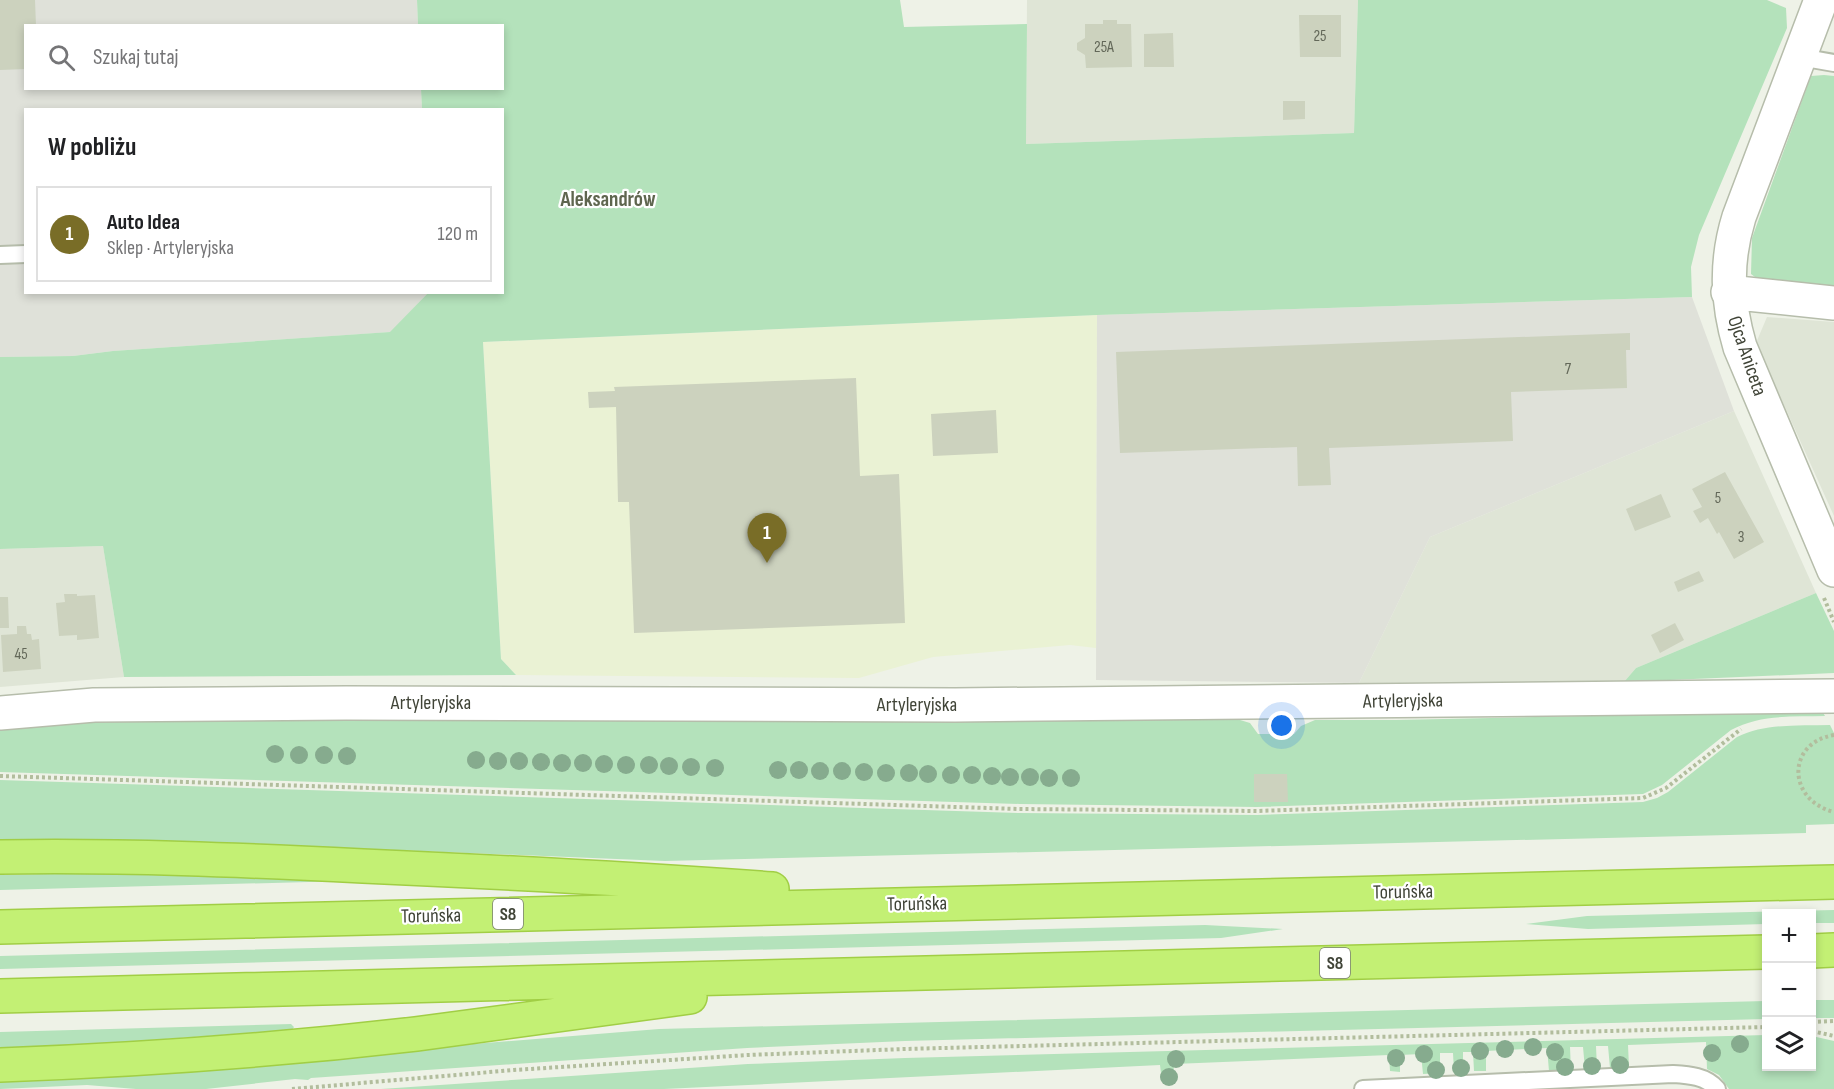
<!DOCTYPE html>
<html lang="pl">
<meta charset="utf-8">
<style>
body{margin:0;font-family:"Sofia Sans Condensed",sans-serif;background:#f2f2f2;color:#202124}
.controls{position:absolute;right:18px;bottom:18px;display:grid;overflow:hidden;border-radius:0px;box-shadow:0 3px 9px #0003}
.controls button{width:54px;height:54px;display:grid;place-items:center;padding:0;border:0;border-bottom:2px solid #e0e0e0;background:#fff;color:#202124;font:30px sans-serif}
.you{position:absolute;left:1282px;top:726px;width:21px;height:21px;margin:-15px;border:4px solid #fff;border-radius:50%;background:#1a73e8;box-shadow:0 0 0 9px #1a73e833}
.badge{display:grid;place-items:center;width:39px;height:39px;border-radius:50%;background:#796d27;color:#fff;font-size:20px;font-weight:700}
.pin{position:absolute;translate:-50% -50px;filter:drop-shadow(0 2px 3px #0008)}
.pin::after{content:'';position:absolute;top:32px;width:21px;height:18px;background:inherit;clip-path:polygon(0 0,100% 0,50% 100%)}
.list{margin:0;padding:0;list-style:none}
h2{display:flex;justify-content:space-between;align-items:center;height:78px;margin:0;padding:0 24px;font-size:26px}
h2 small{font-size:20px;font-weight:400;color:#757577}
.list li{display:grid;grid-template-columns:39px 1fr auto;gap:18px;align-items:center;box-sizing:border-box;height:96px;margin:0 12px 12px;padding:0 12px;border:2px solid #e0e0e0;border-radius:0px}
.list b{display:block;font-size:22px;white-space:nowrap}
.list p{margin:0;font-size:20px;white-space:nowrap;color:#757577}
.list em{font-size:20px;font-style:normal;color:#757577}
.icon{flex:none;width:33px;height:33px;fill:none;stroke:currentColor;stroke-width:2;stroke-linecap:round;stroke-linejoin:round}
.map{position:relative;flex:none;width:1834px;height:1089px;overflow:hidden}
.search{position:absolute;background:#fff;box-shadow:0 3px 9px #0003;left:24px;top:24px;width:480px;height:66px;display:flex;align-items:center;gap:15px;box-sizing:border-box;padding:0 21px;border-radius:0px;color:#757577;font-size:22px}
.panel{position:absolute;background:#fff;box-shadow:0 3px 9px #0003;left:24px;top:108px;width:480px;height:186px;border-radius:0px}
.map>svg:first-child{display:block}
.residential{fill:#dfe5d6}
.commercial{fill:#eaf2d4}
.industrial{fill:#dfe1d9}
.green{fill:#b4e2bb}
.building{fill:#ccd2be}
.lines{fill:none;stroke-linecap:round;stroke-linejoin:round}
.lane-casing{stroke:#b6bdab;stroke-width:20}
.street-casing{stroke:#b6bdab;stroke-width:36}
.highway-casing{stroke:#a1ce45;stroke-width:36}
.path{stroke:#b2bd9d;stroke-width:4;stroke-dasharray:3 3;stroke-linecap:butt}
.lane{stroke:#fff;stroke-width:16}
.street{stroke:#fff;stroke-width:33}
.highway{stroke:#c3f074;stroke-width:33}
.tree{fill:#86ab8e}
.labels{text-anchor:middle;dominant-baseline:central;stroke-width:4.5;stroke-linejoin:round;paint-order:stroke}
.number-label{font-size:16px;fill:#636859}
.shield{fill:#fff;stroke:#797c73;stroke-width:1.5}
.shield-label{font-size:18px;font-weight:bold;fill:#404437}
.street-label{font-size:20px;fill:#404437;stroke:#fff}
.neighbourhood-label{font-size:21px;font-weight:bold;fill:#5f664f;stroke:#fff}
</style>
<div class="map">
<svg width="1834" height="1089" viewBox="0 0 1834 1089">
<rect width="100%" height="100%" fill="#eef2e7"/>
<!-- residential -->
<path class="residential" d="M1027,0H1358L1354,133L1026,144Z
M1767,317L1834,322V516L1756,343Z
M1734,411L1816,593L1636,668L1624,682L1359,683L1430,537Z
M103,546L124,677L0,687V549Z"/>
<!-- commercial -->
<path class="commercial" d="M1097,315L1096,648L1070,645L933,657L859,678L516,675L501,659L483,342Z"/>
<!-- industrial -->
<path class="industrial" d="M0,0H417L418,25L26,26V88L421,89L422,109L26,110V292L428,293L391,332L113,351L73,356L0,357Z
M1692,297L1734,411L1430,537L1359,683L1096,680L1097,315Z"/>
<!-- green -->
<path class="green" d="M417,0H900L904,27L1027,24L1026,144L1354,133L1358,0H1767L1786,8L1787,28L1699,235L1691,267L1692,297L1097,315L483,342L501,659L516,675L124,677L103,546L0,549V357L73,356L113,351L390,332L428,293L502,292V110L422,109L421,89L502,88V26L418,25Z
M1824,75L1834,76V290L1763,283L1751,274L1752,238L1811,76Z
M1816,593L1834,631V673L1624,682L1636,668Z
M1822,711L1825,716C1793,717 1760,714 1731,730L1662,785L1643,794L1257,807L1020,804L0,772V725L75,719L507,716L1240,720L1250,723L1258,734H1294L1301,726L1315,720H1396Z
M1830,725L1834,733V824L1806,825V833L665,861L198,842H0V780L1019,813L1257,815L1643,802L1657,798L1668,792L1737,737C1765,723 1799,726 1830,725Z
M123,872L189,873L346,881L0,890V875Z
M1834,910V923H1812V914H1766V924L1588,929L1526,924L1587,916Z
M1205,925L1283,929L1221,938L0,969V956Z
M1812,1000H1834V1018H1812Z
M1766,1001V1019L905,1041L747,1048L311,1078L308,1080L295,1079L206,1089H136L87,1085L0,1089V1082L659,1029Z
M291,1024L294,1027L292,1030L0,1051V1032Z
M1766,1035V1066H1812V1036L1834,1041V1089H1729L1719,1075L1707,1069L1706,1042L1628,1045L1629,1067L1610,1068L1608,1046H1596L1597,1068L1585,1069L1583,1047H1570L1571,1070L1549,1071L1547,1048L1486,1051V1071H1474L1473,1052H1463V1072H1454L1453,1053H1440V1073L1423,1074L1421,1054L1400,1055V1072L1390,1071L1389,1055L1174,1064L1173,1080L1167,1085L1162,1081L1160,1065L664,1089H381L748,1064L905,1058Z"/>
<!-- building -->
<path class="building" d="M0,0H35L36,26H26V69L0,70Z
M1299,15H1341V57H1300Z
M1103,20H1117V24H1131L1132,67L1086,68L1085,55L1077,50V43L1085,38V24H1103Z
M1173,33L1174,67H1144V34Z
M1283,101H1305V119L1283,120Z
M1630,333V350H1626L1627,388L1511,392L1513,441L1329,448L1331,485L1298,486L1297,447L1120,453L1116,352Z
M856,378L860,476L899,474L905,623L634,633L629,502H618L616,407L589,408L588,392L615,391L614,387Z
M996,410L998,453L933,456L931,414Z
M1725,472L1764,542L1734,559L1719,532L1717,534L1708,518L1700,523L1693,511L1702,507L1692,489Z
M1661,494L1671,517L1635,531L1626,509Z
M1699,571L1704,581L1678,592L1674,582Z
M64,594H77V596L95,595L99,638L77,640V635L59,636L56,603L65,602Z
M0,597H8L9,628H0Z
M1675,623L1684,640L1660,653L1651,635Z
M17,626H26L27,634H31L32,640L39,639L41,669L3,672L1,635L17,634Z
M1254,774H1287L1288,802H1254Z"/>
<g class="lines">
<defs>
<path id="lane" d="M1800,57L1834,63
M0,255L26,254
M1363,1089L1673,1074C1689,1075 1706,1076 1717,1089"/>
<path id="street" d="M1821,0L1739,217C1725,262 1727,303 1740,347L1834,570
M1728,292L1834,303
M0,713L94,705L346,703L955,705L1834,696"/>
<path id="highway" d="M0,857C121,855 242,860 363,866C500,872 636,879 772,889
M0,927L1834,882
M1812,951L1834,950
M0,996L1766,952
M0,1065C139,1060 278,1050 416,1034C508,1022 599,1009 690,997"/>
</defs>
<!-- lane casing -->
<use href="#lane" class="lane-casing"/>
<!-- street casing -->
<use href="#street" class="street-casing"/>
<!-- highway casing -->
<use href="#highway" class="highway-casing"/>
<!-- path -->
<path class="path" d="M1824,598L1834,622
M1834,735C1786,743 1787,800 1834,812
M0,776L1019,809L1257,811L1643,798L1666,788L1741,729
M1812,1022L1834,1021
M1812,1031L1834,1036
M292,1089L514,1070L748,1055L904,1049L1766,1027"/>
<!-- lane -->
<use href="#lane" class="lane"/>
<!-- street -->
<use href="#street" class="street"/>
<!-- highway -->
<use href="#highway" class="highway"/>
</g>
<!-- trees -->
<g class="tree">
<circle cx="275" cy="754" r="9"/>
<circle cx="299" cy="755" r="9"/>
<circle cx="324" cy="755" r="9"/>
<circle cx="347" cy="756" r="9"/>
<circle cx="476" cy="760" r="9"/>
<circle cx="498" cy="761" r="9"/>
<circle cx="519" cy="761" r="9"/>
<circle cx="541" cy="762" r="9"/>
<circle cx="562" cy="763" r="9"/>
<circle cx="583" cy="763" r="9"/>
<circle cx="604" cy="764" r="9"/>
<circle cx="626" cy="765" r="9"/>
<circle cx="649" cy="765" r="9"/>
<circle cx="669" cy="766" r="9"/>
<circle cx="691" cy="767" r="9"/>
<circle cx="715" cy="768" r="9"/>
<circle cx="778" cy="770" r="9"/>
<circle cx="799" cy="770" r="9"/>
<circle cx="820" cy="771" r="9"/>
<circle cx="842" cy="771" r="9"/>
<circle cx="864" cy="772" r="9"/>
<circle cx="886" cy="773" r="9"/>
<circle cx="909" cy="773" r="9"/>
<circle cx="928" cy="774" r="9"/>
<circle cx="951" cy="775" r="9"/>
<circle cx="972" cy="775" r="9"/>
<circle cx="992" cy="776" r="9"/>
<circle cx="1010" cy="777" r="9"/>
<circle cx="1030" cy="777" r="9"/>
<circle cx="1049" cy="778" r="9"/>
<circle cx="1071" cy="778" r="9"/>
<circle cx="1740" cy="1044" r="9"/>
<circle cx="1533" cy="1047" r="9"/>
<circle cx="1505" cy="1049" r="9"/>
<circle cx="1480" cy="1051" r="9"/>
<circle cx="1555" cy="1052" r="9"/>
<circle cx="1712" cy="1053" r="9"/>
<circle cx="1424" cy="1054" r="9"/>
<circle cx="1396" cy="1058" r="9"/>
<circle cx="1176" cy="1059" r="9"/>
<circle cx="1620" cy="1065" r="9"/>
<circle cx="1592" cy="1066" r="9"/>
<circle cx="1565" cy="1067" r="9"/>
<circle cx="1461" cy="1068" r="9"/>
<circle cx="1436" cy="1070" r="9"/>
<circle cx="1169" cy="1077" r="9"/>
</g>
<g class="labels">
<!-- number labels -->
<g class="number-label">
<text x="1320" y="36">25</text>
<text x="1104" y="47">25A</text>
<text x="1568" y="369">7</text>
<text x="1718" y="498">5</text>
<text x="1741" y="537">3</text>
<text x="21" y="654">45</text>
</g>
<!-- shield labels -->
<g class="shield">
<rect x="493" y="899" width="30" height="30" rx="4.5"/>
<rect x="1320" y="948" width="30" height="30" rx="4.5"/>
</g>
<g class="shield-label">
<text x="508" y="914">S8</text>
<text x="1335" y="963">S8</text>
</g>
<!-- street labels -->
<g class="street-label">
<text transform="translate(1747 356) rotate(71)">Ojca Aniceta</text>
<text transform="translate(1403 701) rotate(-1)">Artyleryjska</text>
<text x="431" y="703">Artyleryjska</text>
<text x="917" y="705">Artyleryjska</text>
<text transform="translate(1403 892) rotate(-1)">Toruńska</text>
<text transform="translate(917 904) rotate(-1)">Toruńska</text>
<text transform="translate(431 916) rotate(-1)">Toruńska</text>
</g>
<!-- neighbourhood labels -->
<g class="neighbourhood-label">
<text x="608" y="199">Aleksandrów</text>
</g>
</g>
</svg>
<div class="controls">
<button>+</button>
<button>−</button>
<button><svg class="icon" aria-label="layers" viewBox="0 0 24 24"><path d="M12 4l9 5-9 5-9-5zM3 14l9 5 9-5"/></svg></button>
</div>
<div class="you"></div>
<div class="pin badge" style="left:767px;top:563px">1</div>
<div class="search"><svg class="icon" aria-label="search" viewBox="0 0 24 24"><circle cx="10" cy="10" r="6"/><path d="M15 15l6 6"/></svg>Szukaj tutaj</div>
<section class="panel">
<h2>W pobliżu<small></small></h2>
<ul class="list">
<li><span class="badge">1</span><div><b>Auto Idea</b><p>Sklep · Artyleryjska</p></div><em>120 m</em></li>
</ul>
</section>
</div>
